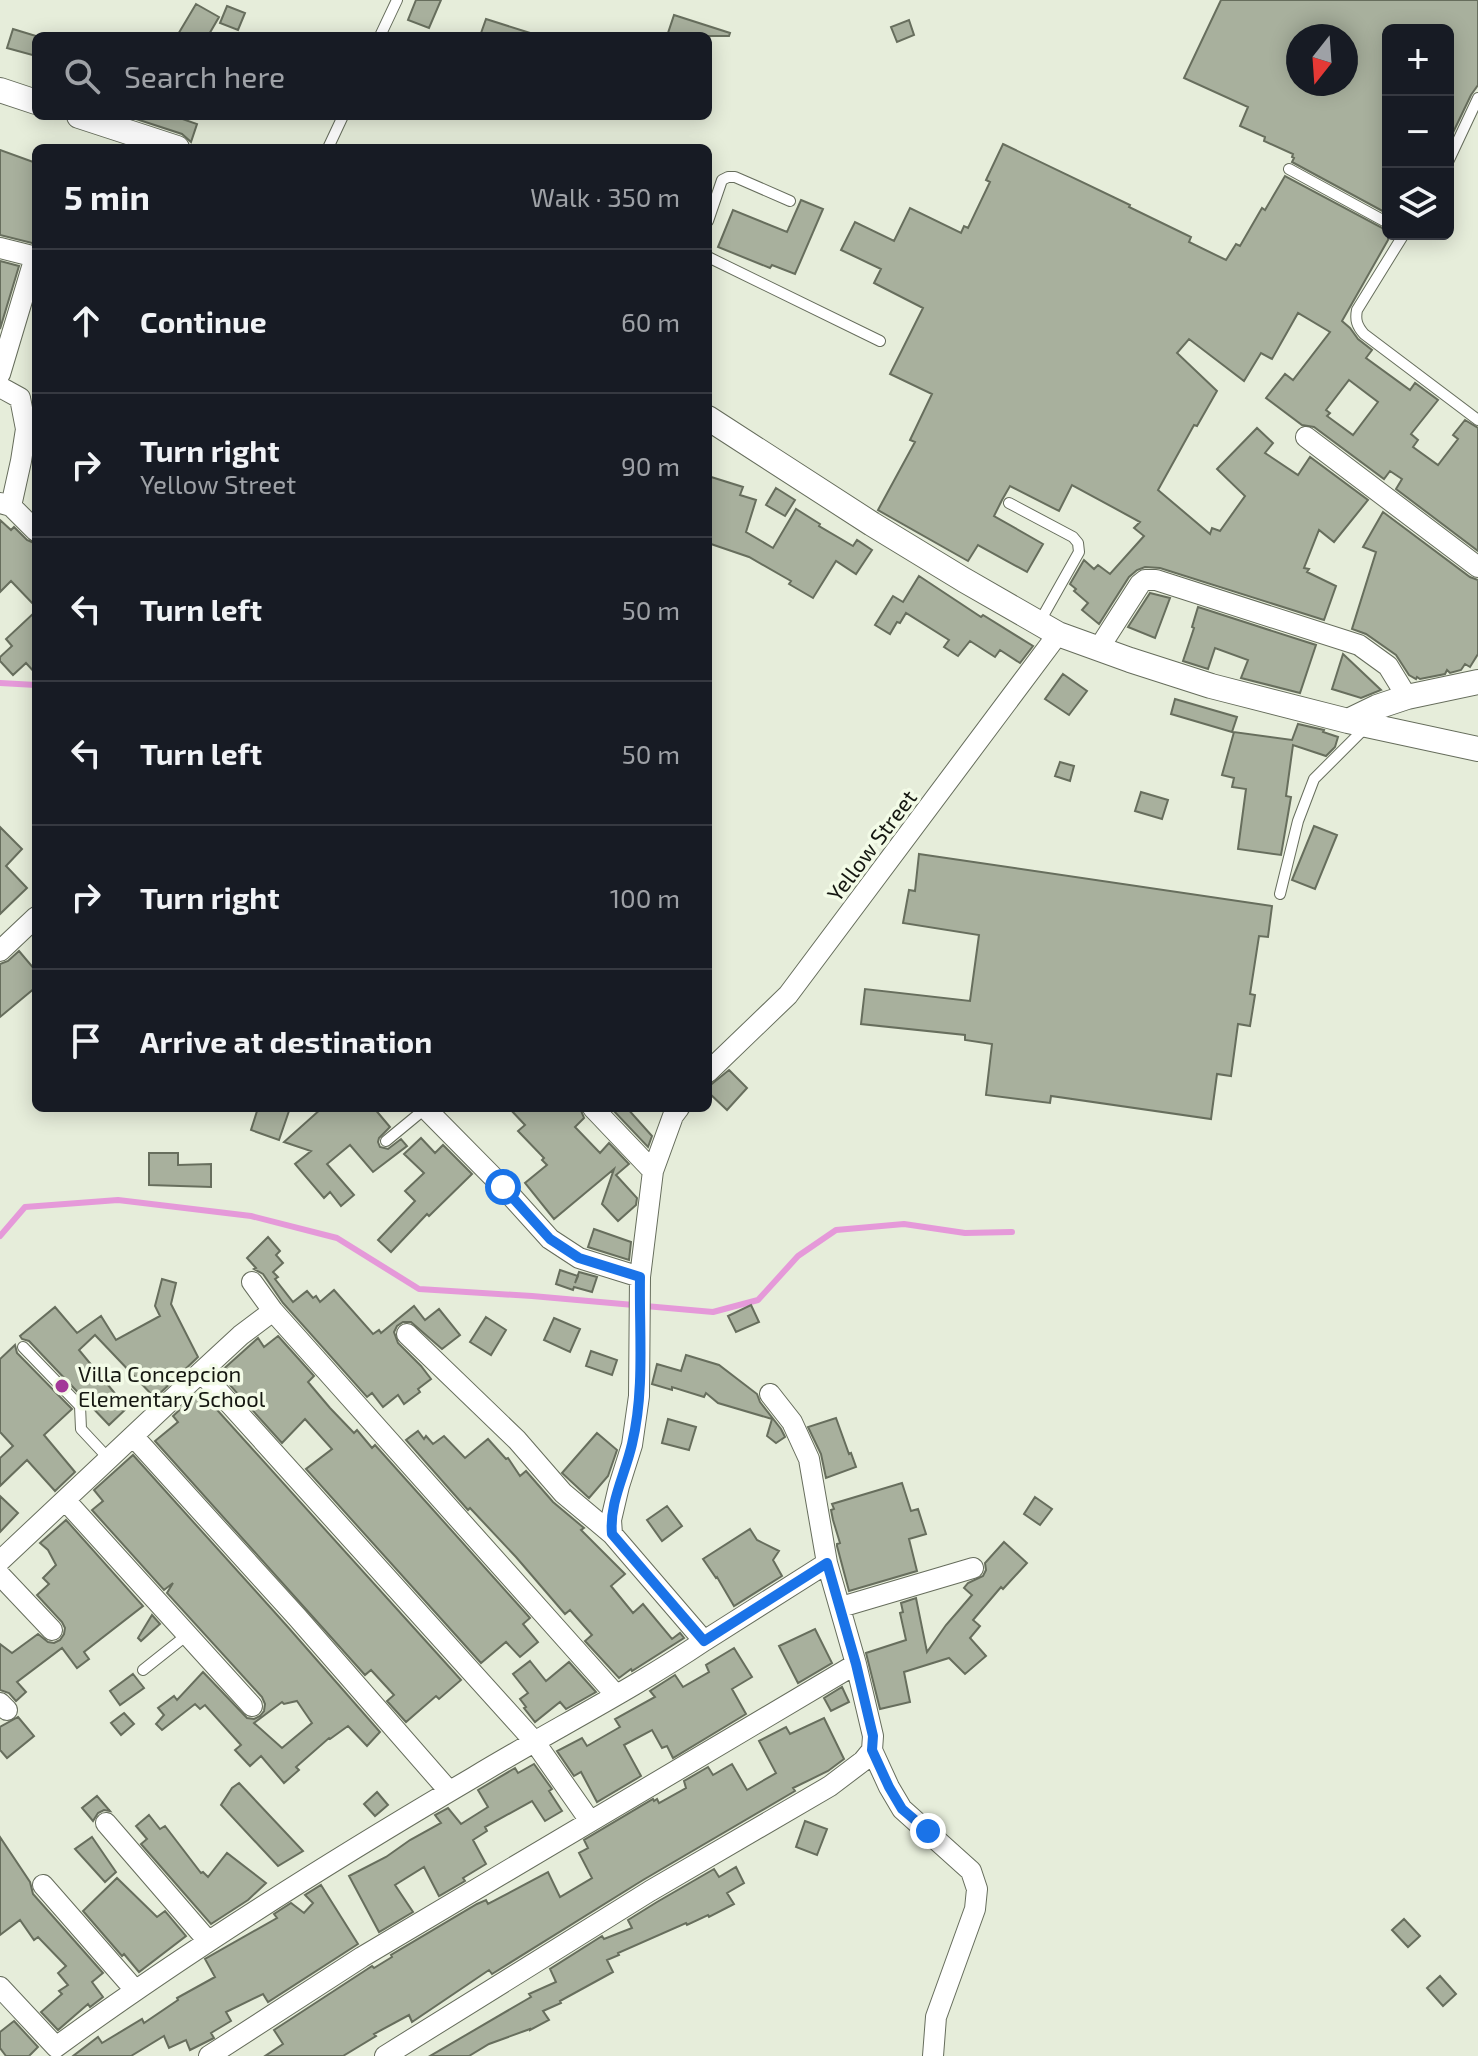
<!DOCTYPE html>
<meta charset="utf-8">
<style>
body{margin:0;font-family:"Exo 2",sans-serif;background:#20242c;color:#f1f3f6}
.controls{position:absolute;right:24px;top:24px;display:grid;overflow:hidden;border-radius:12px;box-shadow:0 4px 20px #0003}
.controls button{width:72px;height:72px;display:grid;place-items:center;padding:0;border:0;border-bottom:2px solid #363941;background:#171b24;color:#f1f3f6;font:40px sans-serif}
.compass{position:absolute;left:1286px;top:24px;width:72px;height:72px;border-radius:50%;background:#171b24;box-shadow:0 4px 20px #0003;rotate:197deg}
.stop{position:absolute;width:24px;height:24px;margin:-18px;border:6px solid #1a73e8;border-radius:50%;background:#fff}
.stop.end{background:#1a73e8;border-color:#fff;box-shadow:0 2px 8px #0008}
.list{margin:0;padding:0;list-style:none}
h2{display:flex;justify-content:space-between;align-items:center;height:104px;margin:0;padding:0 32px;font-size:34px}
h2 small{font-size:26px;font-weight:400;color:#9ea1a6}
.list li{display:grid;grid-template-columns:52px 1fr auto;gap:24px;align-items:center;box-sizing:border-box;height:144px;padding:0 32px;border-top:2px solid #363941}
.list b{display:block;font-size:30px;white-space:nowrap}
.list p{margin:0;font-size:26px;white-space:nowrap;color:#9ea1a6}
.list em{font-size:26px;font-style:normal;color:#9ea1a6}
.icon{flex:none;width:44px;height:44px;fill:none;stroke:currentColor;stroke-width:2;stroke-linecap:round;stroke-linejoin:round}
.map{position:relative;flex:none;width:1478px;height:2056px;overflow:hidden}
.search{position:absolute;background:#171b24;box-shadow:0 4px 20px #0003;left:32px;top:32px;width:680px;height:88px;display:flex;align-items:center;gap:20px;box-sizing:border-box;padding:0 28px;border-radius:12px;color:#9ea1a6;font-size:30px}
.panel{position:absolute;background:#171b24;box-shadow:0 4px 20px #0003;left:32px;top:144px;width:680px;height:968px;border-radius:12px}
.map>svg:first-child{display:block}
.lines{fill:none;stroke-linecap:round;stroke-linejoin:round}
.stream{stroke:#e599d9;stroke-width:6}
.building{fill:#a8b09d;stroke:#676e5d;stroke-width:2;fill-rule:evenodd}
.service-casing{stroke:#666d5c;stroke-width:12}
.minor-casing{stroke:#666d5c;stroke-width:22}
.tertiary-casing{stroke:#666d5c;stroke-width:26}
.service{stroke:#fff;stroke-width:10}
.minor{stroke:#fff;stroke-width:20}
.tertiary{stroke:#fff;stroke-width:24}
.route{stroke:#1a73e8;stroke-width:10}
.poi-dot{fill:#a33898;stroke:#f3fbe7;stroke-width:3}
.labels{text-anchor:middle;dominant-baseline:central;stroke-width:7;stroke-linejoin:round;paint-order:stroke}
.street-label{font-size:22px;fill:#151711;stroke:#f3fbe7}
.poi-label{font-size:22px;fill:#151711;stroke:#f3fbe7;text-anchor:start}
</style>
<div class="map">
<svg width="1478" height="2056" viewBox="0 0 1478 2056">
<rect width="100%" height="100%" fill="#e6edda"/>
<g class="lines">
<!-- stream -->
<path class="stream" d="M0,683L36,685
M0,1236L25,1207L118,1200L251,1216L337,1238L419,1289L532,1296L713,1312L758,1300L798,1256L836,1230L904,1224L965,1233L1012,1232"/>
</g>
<!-- building -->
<path class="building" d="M416,0H441L429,28L408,20Z
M1221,0H1478V85L1471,95L1448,143V30H1388V214L1292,162L1294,158L1292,157L1293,154L1264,141L1265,137L1240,126L1248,107L1184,78ZM1298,36H1346V84H1298Z
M196,4L219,17L208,36H177Z
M227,6L245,13L238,30L220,23Z
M674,15L730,33L729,36H667Z
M486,19L530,33L529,36H480Z
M909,20L914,35L897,42L891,27Z
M13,29L36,36V56L7,48Z
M127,116H174L197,124L191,142L182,134Z
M1003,144L1130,205L1129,207L1191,237L1189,242L1226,260L1236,244L1240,246L1262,208L1265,210L1285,176L1388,231V240L1342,321L1350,328L1358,339L1372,350L1366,358L1410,390L1415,383L1438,400L1411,434L1418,440L1413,447L1438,465L1458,439L1453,435L1465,420L1478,428V551L1396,489L1402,479L1390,471L1384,479L1314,427L1302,425L1266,398L1285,374L1293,380L1330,332L1298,313L1272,359L1261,353L1244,381L1189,339L1177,353L1217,391L1197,426L1194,425L1158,490L1210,534L1212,528L1220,531L1245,496L1217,469L1257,428L1273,443L1265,453L1298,475L1310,457L1368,500L1334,542L1319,530L1304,568L1309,569L1307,572L1336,586L1324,620L1160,568L1145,567L1137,570L1129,577L1099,624L1082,610L1088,603L1074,591L1076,589L1070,584L1084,560L1094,569L1098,565L1110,574L1144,536L1134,528L1140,522L1072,485L1059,511L1010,486L1002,500L994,516L1043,544L1027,572L978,545L968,561L878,510L915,442L910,440L932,394L890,374L923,308L874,283L881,269L841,250L855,222L894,241L910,208L961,233L964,226L968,228L990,182L986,180ZM1349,380L1378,402L1353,435L1327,416L1330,413L1326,410Z
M0,150L36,163V244L0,235Z
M801,200L823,209L795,274L772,265L770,268L718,247L733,210L787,232Z
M0,261L19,266L0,329Z
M708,476L743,487L740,495L756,500L746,532L773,548L796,509L820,524L819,526L853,546L857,540L872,550L856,574L836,561L813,598L789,584L791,581L749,557L708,543Z
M776,488L795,500L785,516L766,505Z
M1383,512L1470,577L1478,580V654L1470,667L1465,664L1461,670L1450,673L1447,670L1445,674L1420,679L1417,677L1416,679L1409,675L1396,655L1366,634L1352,629L1376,552L1363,547Z
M0,520L11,530L14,527L27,540L36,544V607L11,581L0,592Z
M919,576L981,617L983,615L1033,646L1020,663L1000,650L995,657L970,641L958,656L944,647L949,640L906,613L900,623L897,622L890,634L875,625L893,596L903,602Z
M1150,593L1170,598L1155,638L1128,627Z
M1198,607L1316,645L1300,693L1241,678L1248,660L1215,648L1208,669L1183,661L1194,628L1192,627Z
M36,611V674L26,663L13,675L0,661V657L12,646L6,639Z
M1343,654L1381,690L1361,698L1332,689Z
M1063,674L1087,691L1069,715L1045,699Z
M1175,699L1237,717L1232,732L1171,714Z
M1298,724L1324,730L1323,732L1338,737L1335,747L1326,756L1293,745L1286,796L1291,797L1281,855L1238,849L1246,789L1232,787L1234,778L1222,775L1234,732L1292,740Z
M1060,762L1074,766L1070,781L1055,776Z
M1141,792L1168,800L1162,819L1135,811Z
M1314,826L1337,835L1315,889L1292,880Z
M0,827L22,849L6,866L27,888L0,914Z
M919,854L1272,906L1268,937L1259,936L1250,994L1255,995L1250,1026L1238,1024L1231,1076L1217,1074L1211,1119L1051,1096L1050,1103L986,1095L992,1044L965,1040V1035L861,1024L865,989L970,1001L979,935L903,923L909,890L915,891Z
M19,951L36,971V987L0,1017V964L8,961Z
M729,1070L747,1088L727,1110L708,1092V1087Z
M258,1108H290L279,1140L251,1130Z
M322,1108H374L390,1127L379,1138L378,1142L380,1147L388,1149L401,1139L407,1146L373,1172L350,1145L327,1164L354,1195L341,1206L330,1192L324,1198L295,1164L311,1151L284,1142Z
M509,1108H580L584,1118L575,1127L600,1153L609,1143L629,1164L616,1175L637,1198L636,1205L618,1221L602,1204L614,1169L554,1219L525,1183L547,1165L542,1160L544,1158L518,1131L525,1125Z
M611,1108H627L652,1136L648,1147Z
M421,1138L435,1153L443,1145L472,1174L429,1216L427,1214L391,1252L378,1240L415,1201L405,1191L424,1173L404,1154Z
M149,1153H178V1165L211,1164V1187L149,1185Z
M594,1229L631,1242L629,1260L588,1247Z
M268,1237L280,1251L276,1255L283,1263L273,1272L278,1277L275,1279L293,1302L307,1291L313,1298L316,1296L320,1302L334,1290L373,1334L379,1330L381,1333L414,1306L425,1320L439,1309L460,1335L442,1349L411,1322H403L397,1326L394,1332L398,1343L421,1366L431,1379L418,1389L420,1392L404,1404L398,1395L383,1407L372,1393L367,1397L283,1303L263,1274L254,1269L256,1268L247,1258Z
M560,1270L578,1276L575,1283L579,1272L597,1277L592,1292L574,1287L573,1290L556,1284Z
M162,1279L176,1283L171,1304L198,1357L155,1398L95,1335L79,1350L127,1408L109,1425L29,1341L22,1339L20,1336L55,1307L77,1333L101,1316L116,1340L160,1316L155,1306Z
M751,1305L759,1322L736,1332L728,1316Z
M486,1317L506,1330L491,1355L470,1342Z
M554,1318L580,1329L570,1352L544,1340Z
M278,1336L314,1376L308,1382L330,1408L354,1433L357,1430L372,1448L375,1445L530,1618L523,1624L538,1642L520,1657L506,1642L481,1663L306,1469L332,1449L305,1419L282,1443L219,1373L258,1338L264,1347Z
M15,1345L17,1353L72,1409L44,1435L75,1472L55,1491L27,1460L0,1486V1458L13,1446L0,1432V1359Z
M591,1351L617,1360L612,1375L586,1366Z
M686,1355L719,1365L757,1394L760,1402L781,1429L785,1437L776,1443L767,1436L772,1419L718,1403L706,1393L704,1397L672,1387V1390L652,1384L657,1364L681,1371Z
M200,1391L461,1680L439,1699L436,1696L406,1722L387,1701L394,1695L371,1670L365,1675L155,1441L178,1422L173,1416Z
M836,1418L849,1454L851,1453L856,1467L826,1478L821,1454L808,1427Z
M668,1419L696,1427L689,1450L662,1443Z
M418,1431L424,1439L426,1436L433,1444L444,1436L465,1458L488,1439L506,1459L508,1458L520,1476L526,1471L553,1502L584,1528L581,1530L625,1574L611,1586L633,1613L643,1604L672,1639L680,1633L684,1638L632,1671L631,1669L619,1678L585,1641L592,1635L570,1610L565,1614L516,1557L470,1508L468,1510L406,1440Z
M597,1433L617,1450L608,1476L589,1498L562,1473Z
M133,1455L287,1626L380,1732L367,1746L348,1726L330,1739L329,1738L296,1767L299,1770L284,1783L261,1756L250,1766L235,1750L241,1745L205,1705L200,1709L195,1704L162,1730L156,1724L164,1715L158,1708L174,1696L177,1700L203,1672L247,1718L254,1719L260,1716L264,1711L265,1704L262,1697L167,1593L173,1583L164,1590L92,1510L103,1501L94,1490ZM297,1701L312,1723L282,1748L254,1723L282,1702L284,1704Z
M902,1483L911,1511L918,1509L926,1534L909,1539L917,1571L849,1591L837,1546V1544L840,1543L833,1520L831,1510L834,1509L832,1504Z
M0,1496L18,1513L0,1532Z
M1035,1497L1052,1509L1040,1525L1024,1514Z
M667,1506L682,1526L662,1541L647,1520Z
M66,1520L143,1606L84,1652L89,1659L77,1668L62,1648L17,1682L26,1692L16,1701L9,1693L0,1690V1644L12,1653L38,1634L48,1642L54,1643L60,1640L64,1634L65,1628L62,1622L37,1595L49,1584L43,1578L56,1565L48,1550L40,1543Z
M750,1529L757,1540L779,1551L773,1560L782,1576L734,1606L717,1577L716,1578L703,1559Z
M1004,1542L1027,1563L1003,1589L1001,1587L973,1620L980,1626L970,1638L986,1656L965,1674L949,1658L904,1672L910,1702L880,1709L866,1653L906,1640L900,1613L903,1612L901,1603L916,1598L927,1652L946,1625L972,1595L964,1588L968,1583L983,1576L986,1570L985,1563Z
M152,1615L160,1624L141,1641L138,1638Z
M815,1629L832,1663L798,1683L779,1646Z
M734,1648L752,1677L732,1689L746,1714L673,1758L667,1746L662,1748L652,1730L624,1745L641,1776L597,1802L581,1772L574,1776L557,1751L582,1738L587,1746L620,1727L615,1719L655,1697L650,1691L675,1675L683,1687L709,1672L706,1665Z
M530,1661L546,1681L569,1662L596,1692L566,1709L560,1702L535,1722L524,1708L526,1707L520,1699L528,1693L513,1674Z
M133,1674L144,1688L120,1705L110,1691Z
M842,1687L849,1702L831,1711L824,1698Z
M124,1713L134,1724L121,1735L111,1723Z
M18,1717L34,1736L7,1758L0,1750V1727Z
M824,1718L844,1759L828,1771L793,1788L795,1791L643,1880L492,1974L489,1970L412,2022L409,2015L374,2034L376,2036L343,2056H265L283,2044L274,2030L369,1968L372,1966L374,1968L392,1957L391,1955L477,1904L486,1900L488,1904L548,1872L560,1897L592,1878L579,1853L588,1848L584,1840L653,1799L654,1801L657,1799L659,1803L686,1788L684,1781L708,1767L713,1775L732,1764L747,1790L776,1773L759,1741L786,1727L790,1734Z
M534,1764L552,1789L549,1791L562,1811L545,1821L532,1801L485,1827L487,1831L473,1840L486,1864L463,1878L465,1881L439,1896L424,1867L395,1885L413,1912L379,1932L349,1876L386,1857L410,1840L441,1823L435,1815L448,1808L461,1824L488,1807L478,1790L515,1768L518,1773Z
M239,1783L303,1851L278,1866L221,1805L232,1788Z
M377,1792L388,1805L375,1816L364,1804Z
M97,1796L110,1811L104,1810L98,1813L93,1821L82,1808Z
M149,1815L160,1829L165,1826L201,1873L203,1872L208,1877L227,1853L266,1883L248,1900L211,1924L141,1844L147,1839L136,1826Z
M805,1821L827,1829L817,1855L796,1847Z
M0,1837L30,1882L33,1894L103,1973L92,1982L103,1997L90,2007L88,2004L58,2030L41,2012L62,1994L59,1991L68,1985L58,1973L66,1966L38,1937L34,1940L20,1920L0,1935Z
M92,1837L116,1872L105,1882L75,1849Z
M736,1867L744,1883L727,1893L734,1904L709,1917L708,1915L687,1925L686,1923L618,1953L619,1955L607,1960L613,1972L560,2001L561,2003L543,2011L549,2020L530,2030V2029L489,2044L469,2056H430L531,1997L529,1994L556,1982L550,1969L602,1936L604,1939L632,1928L628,1920L657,1902L714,1869L719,1877Z
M117,1878L157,1917L165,1911L186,1936L139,1972L124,1954L122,1956L83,1911Z
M321,1885L358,1944L268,2002L263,1994L226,2012L231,2021L211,2033L214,2038L190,2050L186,2040L169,2048L164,2036L131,2056H73L98,2037L102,2043L142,2019L144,2023L178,2000L177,1998L215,1977L205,1959L277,1918L274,1914L291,1903L304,1913L313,1903L305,1895Z
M1404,1919L1420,1936L1408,1947L1392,1930Z
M1440,1976L1456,1994L1443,2006L1427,1988Z
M14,2021L38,2047L29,2056H6L0,2048V2032Z"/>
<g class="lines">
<defs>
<path id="service" d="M380,36L397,0
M328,148L343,116
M1448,162L1478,98
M1289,169L1388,223
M708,221L722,180L728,177H735L790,201
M1404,234L1357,310C1355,320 1357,326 1364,334L1478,420
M708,257L880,341
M1009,503L1073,537L1078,543L1079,552L1039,623
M1280,894L1298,821L1314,779L1367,726
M386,1141L426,1108
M23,1347L80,1406L81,1429L109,1459
M143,1670L187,1635"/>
<path id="minor" d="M0,248L36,257
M0,374L35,257
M0,387L20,398L26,429L21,461L11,506
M1306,437L1478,567
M0,503L11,506L36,531
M1099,648L1140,584L1145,580H1156L1359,645L1388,666L1407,697
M0,951L36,917
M708,1072L788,995L1058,634
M425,1108L503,1187L550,1239L579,1258L640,1277
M593,1108L653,1171
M252,1282L273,1311L616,1695
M201,1372L534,1741L590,1821
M770,1394L792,1422L809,1459L827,1563
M133,1436L297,1617L449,1791
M65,1500L252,1706
M612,1534L611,1520L619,1486L632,1445L639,1396L640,1277L653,1171L673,1116L679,1108
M0,1561L201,1372L241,1335L273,1311
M0,1575L52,1630
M841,1607L973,1568
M0,1703L7,1710
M872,1750L889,1787L902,1809L971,1871L977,1889L975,1909L936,2017L933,2056
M106,1823L208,1941
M43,1885L135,1990
M0,1987L56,2047C190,1949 331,1861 474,1777C550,1731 630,1691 704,1641
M209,2056L362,1957L856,1664L827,1563L704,1641L612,1534L563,1493L517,1440L407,1334
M385,2056L650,1891L830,1786L863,1761L872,1750L873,1736L856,1664"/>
<path id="tertiary" d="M0,90L36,102
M79,116L177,148
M708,418L872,524L964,580L1058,634L1130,660L1211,686L1348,721L1478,749
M1348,721L1377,707L1407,697L1478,682"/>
</defs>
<!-- service casing -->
<use href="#service" class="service-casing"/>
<!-- minor casing -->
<use href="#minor" class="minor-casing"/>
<!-- tertiary casing -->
<use href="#tertiary" class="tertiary-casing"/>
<!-- service -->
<use href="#service" class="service"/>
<!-- minor -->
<use href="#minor" class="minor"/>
<!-- tertiary -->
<use href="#tertiary" class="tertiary"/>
</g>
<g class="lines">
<!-- route -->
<path class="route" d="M503,1187L550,1239L579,1258L640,1277C639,1332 645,1390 632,1444C625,1475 609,1503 612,1534L704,1641L827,1563L856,1664L873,1736L872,1750L889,1787L902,1809L928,1831"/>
</g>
<!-- markers -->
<circle class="poi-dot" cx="62" cy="1386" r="8"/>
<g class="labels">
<!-- street labels -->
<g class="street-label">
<text transform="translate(871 845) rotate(-53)">Yellow Street</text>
</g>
<!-- poi labels -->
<g class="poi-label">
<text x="78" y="1373">Villa Concepcion<tspan x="78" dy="25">Elementary School</tspan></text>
</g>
</g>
</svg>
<div class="controls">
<button>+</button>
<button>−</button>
<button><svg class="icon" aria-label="layers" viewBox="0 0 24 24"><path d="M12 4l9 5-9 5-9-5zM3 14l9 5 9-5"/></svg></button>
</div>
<svg class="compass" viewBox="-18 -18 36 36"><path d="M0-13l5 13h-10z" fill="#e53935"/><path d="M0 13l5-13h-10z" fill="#9ea1a6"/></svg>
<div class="stop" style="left:503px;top:1187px"></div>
<div class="stop end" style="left:928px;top:1831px"></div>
<div class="search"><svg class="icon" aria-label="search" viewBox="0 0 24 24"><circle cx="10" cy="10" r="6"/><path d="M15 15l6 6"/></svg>Search here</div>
<section class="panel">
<h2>5 min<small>Walk · 350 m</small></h2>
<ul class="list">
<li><svg class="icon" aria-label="ahead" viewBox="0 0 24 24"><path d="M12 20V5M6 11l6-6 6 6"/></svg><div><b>Continue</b></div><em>60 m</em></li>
<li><svg class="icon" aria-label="right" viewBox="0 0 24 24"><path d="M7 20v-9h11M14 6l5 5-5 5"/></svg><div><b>Turn right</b><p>Yellow Street</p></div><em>90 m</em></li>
<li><svg class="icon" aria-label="left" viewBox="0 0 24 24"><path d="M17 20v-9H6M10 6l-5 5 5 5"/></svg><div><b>Turn left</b></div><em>50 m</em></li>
<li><svg class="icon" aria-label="left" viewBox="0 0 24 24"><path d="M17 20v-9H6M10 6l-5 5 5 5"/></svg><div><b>Turn left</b></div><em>50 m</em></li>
<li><svg class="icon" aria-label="right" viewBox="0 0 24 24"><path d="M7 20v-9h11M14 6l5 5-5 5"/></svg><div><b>Turn right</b></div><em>100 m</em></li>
<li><svg class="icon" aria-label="arrive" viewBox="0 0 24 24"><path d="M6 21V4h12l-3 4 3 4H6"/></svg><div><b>Arrive at destination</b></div></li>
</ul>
</section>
</div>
